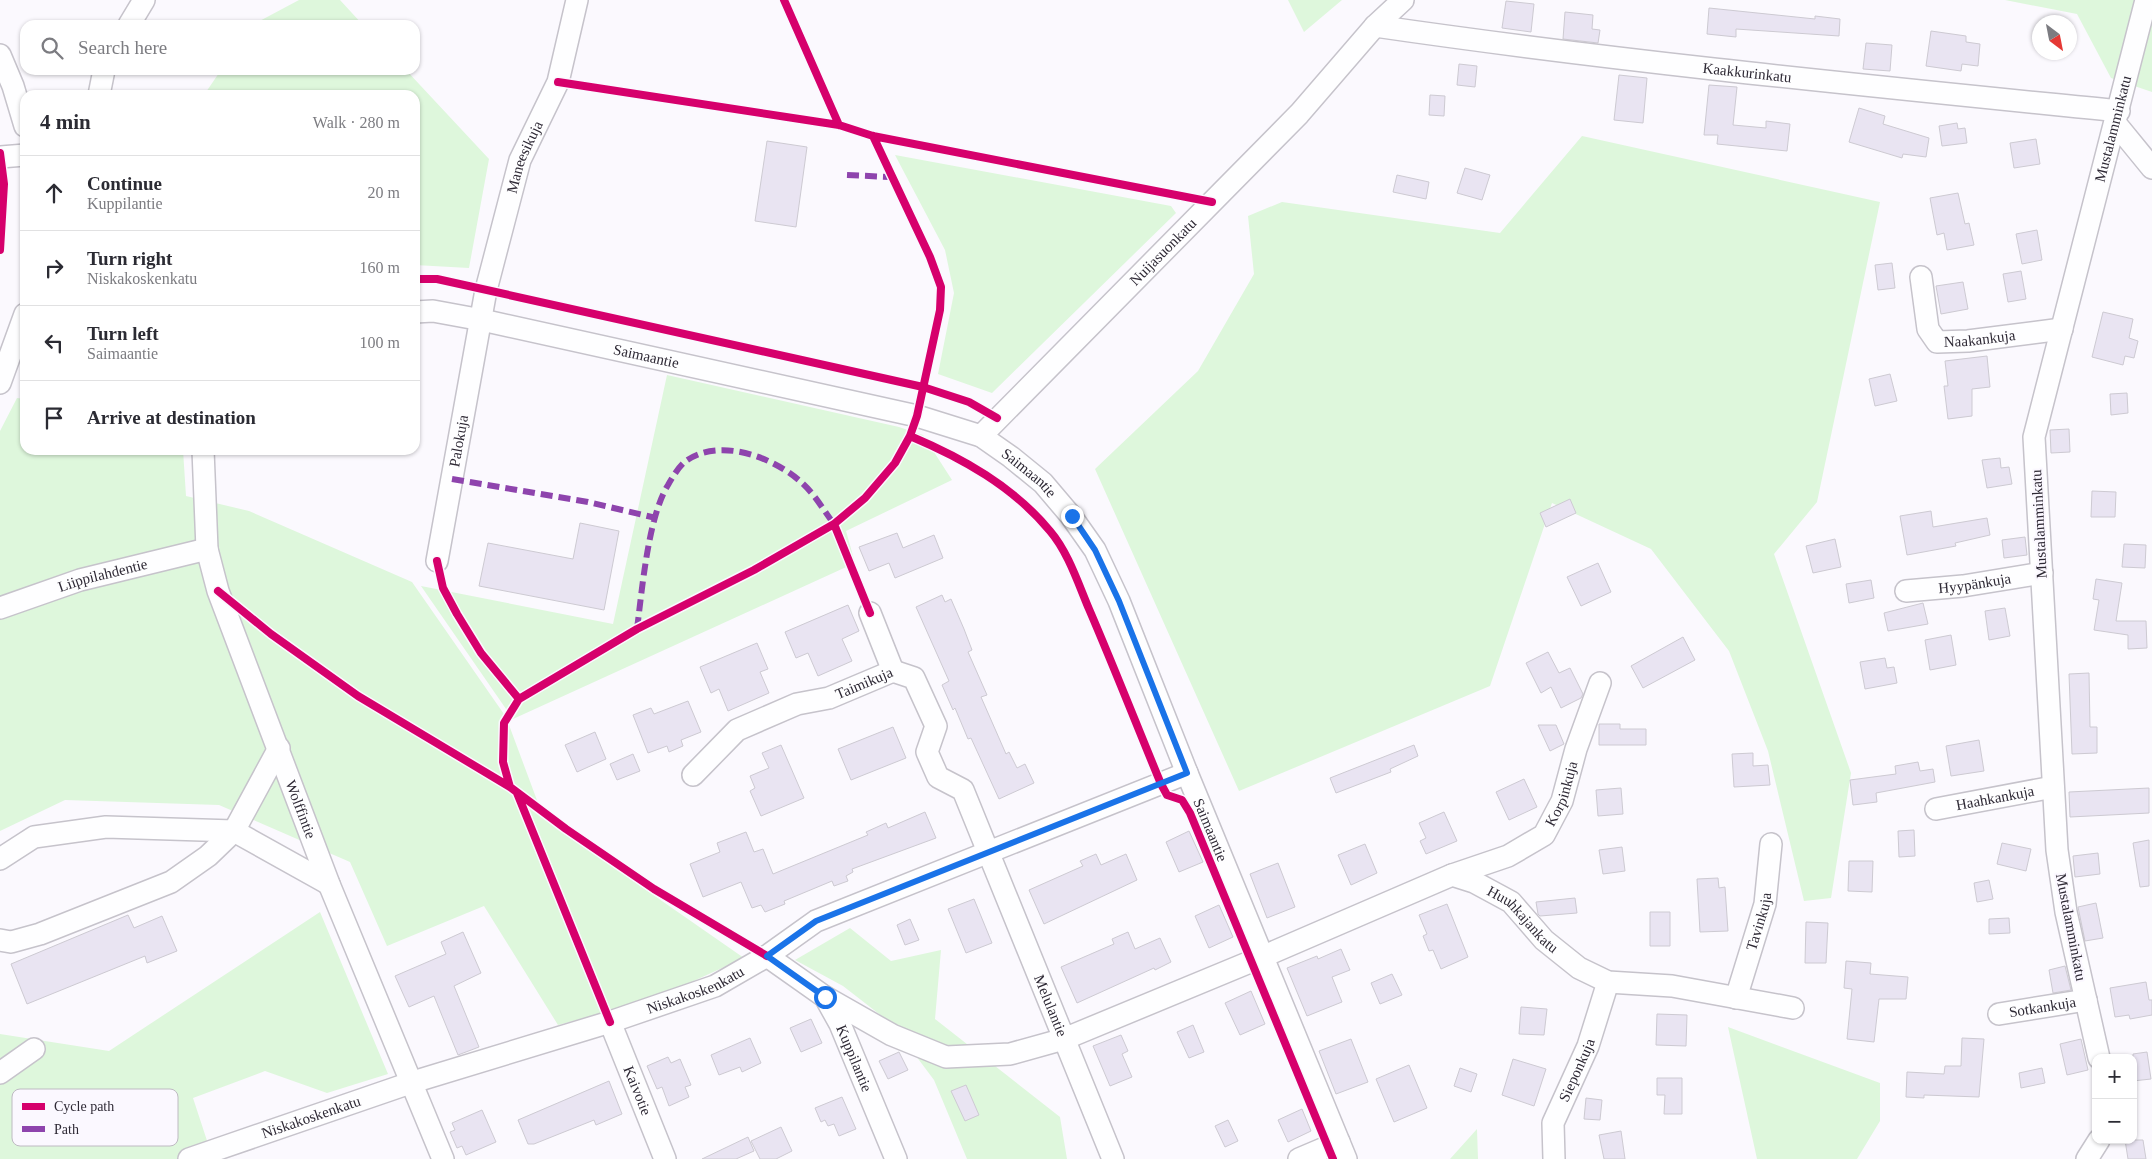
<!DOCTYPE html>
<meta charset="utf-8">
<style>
body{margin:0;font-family:"Times New Roman",serif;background:#f7f7f7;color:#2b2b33}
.controls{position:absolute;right:15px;bottom:15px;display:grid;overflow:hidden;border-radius:10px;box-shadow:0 1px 4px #0004}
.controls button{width:45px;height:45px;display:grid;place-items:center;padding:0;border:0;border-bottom:1px solid #e1e1e2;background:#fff;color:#2b2b33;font:25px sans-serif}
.compass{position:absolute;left:2032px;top:15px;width:45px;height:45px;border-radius:50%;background:#fff;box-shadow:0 1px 4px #0004;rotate:148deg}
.stop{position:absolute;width:15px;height:15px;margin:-11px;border:4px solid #1a73e8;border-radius:50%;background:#fff}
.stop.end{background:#1a73e8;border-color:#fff;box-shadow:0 1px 5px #0008}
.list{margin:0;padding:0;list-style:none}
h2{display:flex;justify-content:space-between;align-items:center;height:65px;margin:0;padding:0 20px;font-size:21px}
h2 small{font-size:16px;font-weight:400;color:#7c7c81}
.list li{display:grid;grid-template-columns:32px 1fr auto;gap:15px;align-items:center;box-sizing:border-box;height:75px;padding:0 20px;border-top:1px solid #e1e1e2}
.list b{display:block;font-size:19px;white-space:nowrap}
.list p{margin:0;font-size:16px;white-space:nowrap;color:#7c7c81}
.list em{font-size:16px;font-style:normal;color:#7c7c81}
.icon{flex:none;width:28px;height:28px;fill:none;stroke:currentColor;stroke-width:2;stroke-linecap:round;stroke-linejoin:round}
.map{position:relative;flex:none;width:2152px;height:1159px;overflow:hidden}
.search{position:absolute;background:#fff;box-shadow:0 1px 4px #0004;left:20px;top:20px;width:400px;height:55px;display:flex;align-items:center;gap:12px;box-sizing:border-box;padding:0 18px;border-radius:15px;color:#7c7c81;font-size:19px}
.panel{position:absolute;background:#fff;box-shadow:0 1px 4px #0004;left:20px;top:90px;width:400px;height:365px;border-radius:15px}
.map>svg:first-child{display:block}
.green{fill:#def7dc}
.building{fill:#e9e4f2;stroke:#cdcad2}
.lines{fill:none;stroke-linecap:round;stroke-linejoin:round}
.minor-casing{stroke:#c6c3cb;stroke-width:24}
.minor{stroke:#fefeff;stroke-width:21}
.quiet{stroke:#8e44ad;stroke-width:6;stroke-dasharray:12 6;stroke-linecap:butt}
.cycleway-casing{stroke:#fbf8ff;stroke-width:11}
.cycleway{stroke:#d6006c;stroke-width:8}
.route{stroke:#1a73e8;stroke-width:6}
.labels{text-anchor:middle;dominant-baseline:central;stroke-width:4.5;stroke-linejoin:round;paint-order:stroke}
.street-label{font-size:15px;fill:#2e2935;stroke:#fbf8ff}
.key{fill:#fbf8ff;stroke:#bebac2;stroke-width:1}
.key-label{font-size:14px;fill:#2e2935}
</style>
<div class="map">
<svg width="2152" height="1159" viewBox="0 0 2152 1159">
<rect width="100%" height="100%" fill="#fbf9fe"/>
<!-- green -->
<path class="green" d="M299,0H340L363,25H252Z
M1288,0H1342L1304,32Z
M2005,0H2152V92L2111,78L2077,14Z
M221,70H406L489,159L469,268L415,265V95H204Z
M1582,136L1880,202L1817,502L1774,554L1851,773L1831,898L1804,901L1768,751L1729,651L1651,549L1552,503L1490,686L1239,791L1095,469L1198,371L1254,274L1248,216L1282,202L1500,233Z
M895,155L1171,206L1176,213L992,393L938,374L954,293L945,250Z
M667,375L899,427L923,435L952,480L846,531L855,563L513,719L421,586L613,624Z
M17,398L25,399V450H183L186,496L249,511L412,582L506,717L544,819L744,958L652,1000L558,1025L484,906L387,946L350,862L219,805L65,800L0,831V431Z
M320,912L388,1074L327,1093L265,1071L193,1098L213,1159H0V1034L109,1051Z
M850,928L891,961L941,950L935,1019L1060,1117L1067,1159H967L934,1080L892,1024L843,986L795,960Z
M1728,1027L1880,1083V1121L1857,1159H1757Z
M1477,1129L1478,1159H1450Z"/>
<!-- building -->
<path class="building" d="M1506,1L1534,4L1531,32L1502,28Z
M1709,8L1815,19V16L1840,19L1839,36L1736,29V37L1707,34Z
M1565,12L1593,15L1592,29L1600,30L1598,43L1563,39Z
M1931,31L1966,36V42L1980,44L1978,66L1962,64L1961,71L1926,66Z
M1866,43L1892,45L1890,71L1863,69Z
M1459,64L1477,66L1475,87L1457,85Z
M1619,75L1647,78L1643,123L1614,120Z
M1709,85L1737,87L1733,125L1766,128V121L1790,124L1787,151L1717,144L1718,135H1704Z
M1430,95L1445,96L1444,116L1429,115Z
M1859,108L1885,116L1883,124L1929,138L1926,157L1903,154L1902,158L1849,142Z
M1957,123L1958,129L1965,128L1967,143L1942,146L1939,126Z
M2036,139L2040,164L2014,168L2010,143Z
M767,141L807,147L796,227L755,221Z
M1465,168L1490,175L1482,200L1457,193Z
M1397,175L1429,182L1426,199L1393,192Z
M1958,193L1965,224L1969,223L1974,245L1947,250L1944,233L1937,235L1930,198Z
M2037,230L2042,260L2022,264L2016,234Z
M1892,263L1895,288L1878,290L1875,265Z
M2021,271L2026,299L2008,302L2003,274Z
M1963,282L1968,309L1941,314L1936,286Z
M2103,312L2133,319L2129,338L2138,341L2134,358L2125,356L2123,365L2092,357Z
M1987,356L1990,387L1972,389V416L1948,419L1944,386H1948L1945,361Z
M1890,374L1897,401L1875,406L1869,379Z
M2127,393L2128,413L2111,415L2110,394Z
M2069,429L2070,452L2051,453L2050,430Z
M2000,458L2001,468L2009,467L2012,484L1987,488L1982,460Z
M2092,491L2116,492L2115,517H2091Z
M1570,499L1576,513L1546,527L1540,513Z
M1931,511L1933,527L1987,518L1990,535L1955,543L1956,546L1907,555L1900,516Z
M580,523L619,531L604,610L479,586L488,543L573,559Z
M897,533L903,548L934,535L943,558L895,578L889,563L869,571L859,547Z
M2025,537L2027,555L2004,558L2002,540Z
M1835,539L1841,567L1813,573L1806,546Z
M2124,544L2146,545L2145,568L2122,567Z
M1598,563L1611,592L1581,606L1567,577Z
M2096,579L2122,583L2116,621H2146L2147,648L2128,649V635L2094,630L2099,600L2093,599Z
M1871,580L1874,598L1849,603L1846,584Z
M942,595L945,602L951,599L964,629L972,650L968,652L987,695L981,697L1006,754L1009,752L1017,768L1025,764L1034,783L999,799L971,738L968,739L955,708L953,710L942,685L949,681L916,607Z
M1923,603L1928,624L1888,631L1884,613Z
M848,605L859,631L842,639L852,661L818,676L808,653L796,658L785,632Z
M2005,608L2010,636L1989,640L1985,611Z
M1951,635L1956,665L1930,670L1925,640Z
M1683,637L1695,660L1643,688L1631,666Z
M757,643L768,669L760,672L769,693L728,711L719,689L711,693L700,667Z
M1548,652L1559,673L1570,668L1583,694L1581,698L1561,708L1551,687L1541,693L1526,663Z
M1885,658L1887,668L1894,667L1897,683L1865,689L1860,662Z
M2089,673L2090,727H2097V753L2072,754L2069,674Z
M688,701L701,732L681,740L683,746L669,752L667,746L648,753L633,715L651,708L654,714Z
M1599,724H1620V729H1646V745H1599Z
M1538,725H1556L1564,744L1550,751Z
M893,727L906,758L851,780L838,749Z
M595,732L606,759L577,772L565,745Z
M1979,740L1984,771L1951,776L1946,746Z
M781,745L804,798L761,816L750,791L755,788L750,776L769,768L762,753Z
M1414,745L1418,756L1390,769L1391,772L1336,793L1330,778Z
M1753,753V766L1768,765L1770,785L1734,787L1732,754Z
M633,754L640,771L617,780L610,764Z
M1918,762L1920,771L1933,769L1935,782L1876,793L1877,802L1853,805L1850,780L1896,774L1895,766Z
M1524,779L1537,807L1509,820L1496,792Z
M1621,788L1623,814L1598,816L1596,790Z
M2149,788V813L2070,817L2069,792Z
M925,812L936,838L852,869L853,872L846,876L848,881L834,886L832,881L784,901L785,904L765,912L761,905L752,908L741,882L703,897L690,864L720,852L717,843L746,832L754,852L763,849L773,874L868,835L866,832L886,823L888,828Z
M1444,812L1457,841L1426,854L1420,841L1426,838L1419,823Z
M1914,830L1915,856L1899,857L1898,831Z
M1189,831L1203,862L1179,872L1166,842Z
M2149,840V886L2140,887L2133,843Z
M2002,843L2031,849L2026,871L1997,864Z
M1365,844L1377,873L1351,885L1338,855Z
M1622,847L1625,871L1603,874L1599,850Z
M2098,853L2100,874L2075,877L2073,856Z
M1096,854L1101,865L1126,854L1137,880L1044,924L1029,890L1083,866L1080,861Z
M1849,861H1873L1872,892L1848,891Z
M1278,863L1295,907L1267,918L1250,874Z
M1718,878L1719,888L1725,887L1728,931L1700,932L1697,879Z
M1989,880L1993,899L1977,902L1974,883Z
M1575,898L1577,913L1540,916L1538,914L1536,902Z
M974,899L992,943L966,953L948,909Z
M2096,903L2103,938L2085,941L2078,907Z
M1447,904L1468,957L1441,969L1433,950L1429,951L1423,936L1427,934L1419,915Z
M1219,905L1233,937L1209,948L1195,916Z
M1650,912H1670V946H1650Z
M128,915L134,928L162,916L177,951L147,963L145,956L27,1004L11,964Z
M2009,918L2010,933L1989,934V919Z
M910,919L919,940L905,945L897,925Z
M1806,922L1828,923L1826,963H1805Z
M463,932L481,973L454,986L479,1047L458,1055L434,996L409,1007L395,976L446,954L441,942Z
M1128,932L1135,949L1160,938L1171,962L1155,970L1154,968L1077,1003L1061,967L1114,944L1112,939Z
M1341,949L1350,970L1332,977L1342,1002L1307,1016L1287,968L1317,956L1318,959Z
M1846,961L1871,963L1870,974L1908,977L1906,999H1879L1874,1042L1847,1039L1852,989L1844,988Z
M2065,966L2071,990L2053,993L2049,970Z
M1392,974L1402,995L1380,1004L1371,983Z
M2146,982L2149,1000H2152V1015L2130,1019L2129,1015L2115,1017L2110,988Z
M1251,991L1265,1024L1240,1035L1225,1003Z
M1521,1007L1547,1009L1544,1035L1519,1034Z
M1657,1014L1687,1015L1686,1046L1656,1045Z
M811,1019L822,1043L801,1052L790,1028Z
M1193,1025L1204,1052L1189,1058L1177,1032Z
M1121,1035L1128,1051L1122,1054L1132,1077L1110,1086L1093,1046Z
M750,1038L761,1063L742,1072L740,1067L719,1075L711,1055Z
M1962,1038L1984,1039L1979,1097L1924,1095V1098L1906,1097L1907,1072L1944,1074L1945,1066H1961Z
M1351,1039L1368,1082L1336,1094L1319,1051Z
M2081,1039L2088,1070L2067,1075L2060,1044Z
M899,1052L908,1070L888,1079L879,1061Z
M2147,1052L2151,1079L2133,1081V1054Z
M668,1057L671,1063L680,1059L691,1085L685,1087L689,1097L669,1106L662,1087L657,1089L647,1066Z
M1513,1059L1546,1069L1534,1106L1502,1095Z
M1409,1065L1427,1108L1394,1122L1376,1079Z
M1460,1068L1477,1074L1471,1092L1454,1086Z
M2042,1068L2045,1083L2021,1088L2019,1073Z
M1657,1078H1682V1114H1664L1665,1095H1657Z
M609,1081L622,1114L596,1125L594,1120L534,1144H528L518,1120Z
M966,1085L979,1115L965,1121L951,1091Z
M842,1097L856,1129L839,1136L834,1124L828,1126L825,1120L821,1122L815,1108Z
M1586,1098L1602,1100L1600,1120L1584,1119Z
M1302,1109L1311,1131L1288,1142L1278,1120Z
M482,1110L496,1142L466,1155L462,1146L457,1148L450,1132L455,1130L452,1123Z
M1228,1120L1238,1141L1225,1147L1215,1126Z
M781,1127L792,1151L776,1159H760L751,1141Z
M1621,1131L1625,1159H1604L1599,1135Z
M748,1137L754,1151L736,1159H702Z
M2125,1140H2143L2146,1159H2128Z"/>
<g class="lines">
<defs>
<g id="minor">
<path d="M129,25L144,0"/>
<path id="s1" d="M1375,26C1622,62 1871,86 2119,111"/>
<path d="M0,55L13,86L25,126"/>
<path d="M99,95L104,70"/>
<path d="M2116,124L2152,168"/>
<path d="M0,157L25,155"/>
<path id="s2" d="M1921,277L1928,329L1937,342L1968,341L2062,329"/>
<path id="s3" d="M415,312L433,311L482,320L917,416L981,436L1011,457L1043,483L1071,516L1095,550L1119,601L1187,773L1346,1159"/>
<path d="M0,383L25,314"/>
<path id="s4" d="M981,436L1299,114L1375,26L1403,0"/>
<path id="s5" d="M203,450L207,549L218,591L329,884L443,1159"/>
<path id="s6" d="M437,561L486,290L520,160L558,82L577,0"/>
<path id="s7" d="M1906,591L1963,586L2042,573"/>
<path id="s8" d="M0,608L80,580L207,549"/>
<path d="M870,613L893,671"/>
<path id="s9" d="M693,775L737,730L797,704L829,698L893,671L914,678L936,726L927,752L938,777L963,790L1113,1159"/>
<path id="s10" d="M1936,809L2053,787"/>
<path d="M0,859L34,837L106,827L234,831L329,884"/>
<path id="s11" d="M1452,875L1508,856L1544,835L1562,801L1576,749L1600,683"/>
<path d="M0,940L11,942L40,934L171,882L208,856L234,831L279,748"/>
<path id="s12" d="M767,956L825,997L840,1024L896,1159"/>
<path id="s13" d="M825,997L892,1035L946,1057L1010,1054L1064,1039L1262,957L1452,875L1474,882L1511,902L1544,940L1579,968L1608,982L1672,986L1793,1008"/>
<path id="s14" d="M1736,998L1765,904L1771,844"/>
<path id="s15" d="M1999,1014L2086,1000"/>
<path id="s16" d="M610,1022L665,1159"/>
<path id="s17" d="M2099,1058L2066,912L2057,850L2034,437L2146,0"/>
<path d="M0,1073L34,1049"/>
<path id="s18" d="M189,1159L413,1082L610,1022L715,986L767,956L816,921L1187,773"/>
<path d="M1299,1159L1339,1142"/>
<path id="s19" d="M1554,1159L1553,1123L1588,1046L1608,982"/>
<path d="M2087,1159L2099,1140"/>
</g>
</defs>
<!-- minor casing -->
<use href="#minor" class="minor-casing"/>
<!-- minor -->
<use href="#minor" class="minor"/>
<!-- quiet -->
<path class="quiet" d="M847,175L890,177
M452,479L588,502L656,518
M637,629C642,591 648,517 668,485C672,478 679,466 686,461C720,437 773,457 801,482C814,493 824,511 834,524"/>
<defs>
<path id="cycleway" d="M784,0L839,125
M558,82L839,125L873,136L1212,202
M873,136L930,257L941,287L940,310L917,416L910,436C962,458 1013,486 1050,531C1068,552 1078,583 1089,609C1114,667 1137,726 1161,784L1167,795L1182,800L1190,813L1333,1159
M0,153L4,184L0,250
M415,279H437L923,387L969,402L997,418
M834,524L870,613
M437,561L443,588L457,614L481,653L519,699L504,723L503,762L510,787
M218,591L271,634L358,696L510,787L566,829L654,889L767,956
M519,699L637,629L754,570L834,524L865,498L895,463L910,436
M517,793L610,1022"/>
</defs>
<!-- cycleway casing -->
<use href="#cycleway" class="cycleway-casing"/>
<!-- cycleway -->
<use href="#cycleway" class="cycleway"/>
</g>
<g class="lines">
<!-- route -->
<path class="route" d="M825,997L767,956L816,921L1187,773L1119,601L1095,550L1072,516"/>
</g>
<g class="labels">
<!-- street labels -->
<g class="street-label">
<text stroke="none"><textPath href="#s1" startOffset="375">Kaakkurinkatu</textPath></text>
<text stroke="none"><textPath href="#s17" startOffset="944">Mustalamminkatu</textPath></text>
<text stroke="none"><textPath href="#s6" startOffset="414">Maneesikuja</textPath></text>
<text stroke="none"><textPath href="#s4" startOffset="259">Nuijasuonkatu</textPath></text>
<text stroke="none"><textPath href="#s2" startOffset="111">Naakankuja</textPath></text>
<text stroke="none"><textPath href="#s3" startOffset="236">Saimaantie</textPath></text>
<text stroke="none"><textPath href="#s6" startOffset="122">Palokuja</textPath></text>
<text stroke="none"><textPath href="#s3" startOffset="641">Saimaantie</textPath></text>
<text transform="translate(2039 524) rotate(-93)">Mustalamminkatu</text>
<text stroke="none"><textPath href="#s8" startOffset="108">Liippilahdentie</textPath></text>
<text stroke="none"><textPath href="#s7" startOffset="69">Hyypänkuja</textPath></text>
<text stroke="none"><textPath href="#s9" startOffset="199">Taimikuja</textPath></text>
<text stroke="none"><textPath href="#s11" startOffset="146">Korpinkuja</textPath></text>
<text stroke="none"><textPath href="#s10" startOffset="60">Haahkankuja</textPath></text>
<text stroke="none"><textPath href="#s5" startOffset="376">Wolffintie</textPath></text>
<text stroke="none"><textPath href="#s3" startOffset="1046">Saimaantie</textPath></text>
<text stroke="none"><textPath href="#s13" startOffset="762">Huuhkajankatu</textPath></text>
<text stroke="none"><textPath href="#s14" startOffset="80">Tavinkuja</textPath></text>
<text transform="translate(2071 927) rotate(79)">Mustalamminkatu</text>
<text stroke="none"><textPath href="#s18" startOffset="534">Niskakoskenkatu</textPath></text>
<text stroke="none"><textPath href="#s9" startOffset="621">Melulantie</textPath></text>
<text stroke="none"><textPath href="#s15" startOffset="44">Sotkankuja</textPath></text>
<text stroke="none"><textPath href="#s12" startOffset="139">Kuppilantie</textPath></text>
<text stroke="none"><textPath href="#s19" startOffset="94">Sieponkuja</textPath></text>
<text stroke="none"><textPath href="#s16" startOffset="74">Kaivotie</textPath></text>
<text stroke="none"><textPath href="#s18" startOffset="129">Niskakoskenkatu</textPath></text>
</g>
</g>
<!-- legend -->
<rect x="12" y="1089" width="166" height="57" rx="8" class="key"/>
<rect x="22" y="1103" width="23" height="7" fill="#d6006c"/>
<rect x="22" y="1126" width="23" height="6" fill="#8e44ad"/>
<g class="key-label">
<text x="54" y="1111">Cycle path</text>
<text x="54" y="1134">Path</text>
</g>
</svg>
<div class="controls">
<button>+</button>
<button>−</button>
</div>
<svg class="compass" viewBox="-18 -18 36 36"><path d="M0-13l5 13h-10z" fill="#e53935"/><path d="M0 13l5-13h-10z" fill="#7c7c81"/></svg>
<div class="stop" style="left:825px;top:997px"></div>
<div class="stop end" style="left:1072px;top:516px"></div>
<div class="search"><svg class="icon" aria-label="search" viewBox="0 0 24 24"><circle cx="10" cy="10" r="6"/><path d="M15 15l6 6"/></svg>Search here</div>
<section class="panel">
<h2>4 min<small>Walk · 280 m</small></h2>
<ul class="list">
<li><svg class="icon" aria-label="ahead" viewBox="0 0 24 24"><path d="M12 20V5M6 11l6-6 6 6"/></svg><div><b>Continue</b><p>Kuppilantie</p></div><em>20 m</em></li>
<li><svg class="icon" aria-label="right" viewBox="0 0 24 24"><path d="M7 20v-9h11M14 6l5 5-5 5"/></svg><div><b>Turn right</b><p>Niskakoskenkatu</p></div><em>160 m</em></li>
<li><svg class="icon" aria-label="left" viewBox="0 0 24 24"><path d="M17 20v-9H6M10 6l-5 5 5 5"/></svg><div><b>Turn left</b><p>Saimaantie</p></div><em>100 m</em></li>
<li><svg class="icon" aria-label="arrive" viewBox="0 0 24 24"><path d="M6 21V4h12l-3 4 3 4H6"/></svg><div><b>Arrive at destination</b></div></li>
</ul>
</section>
</div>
